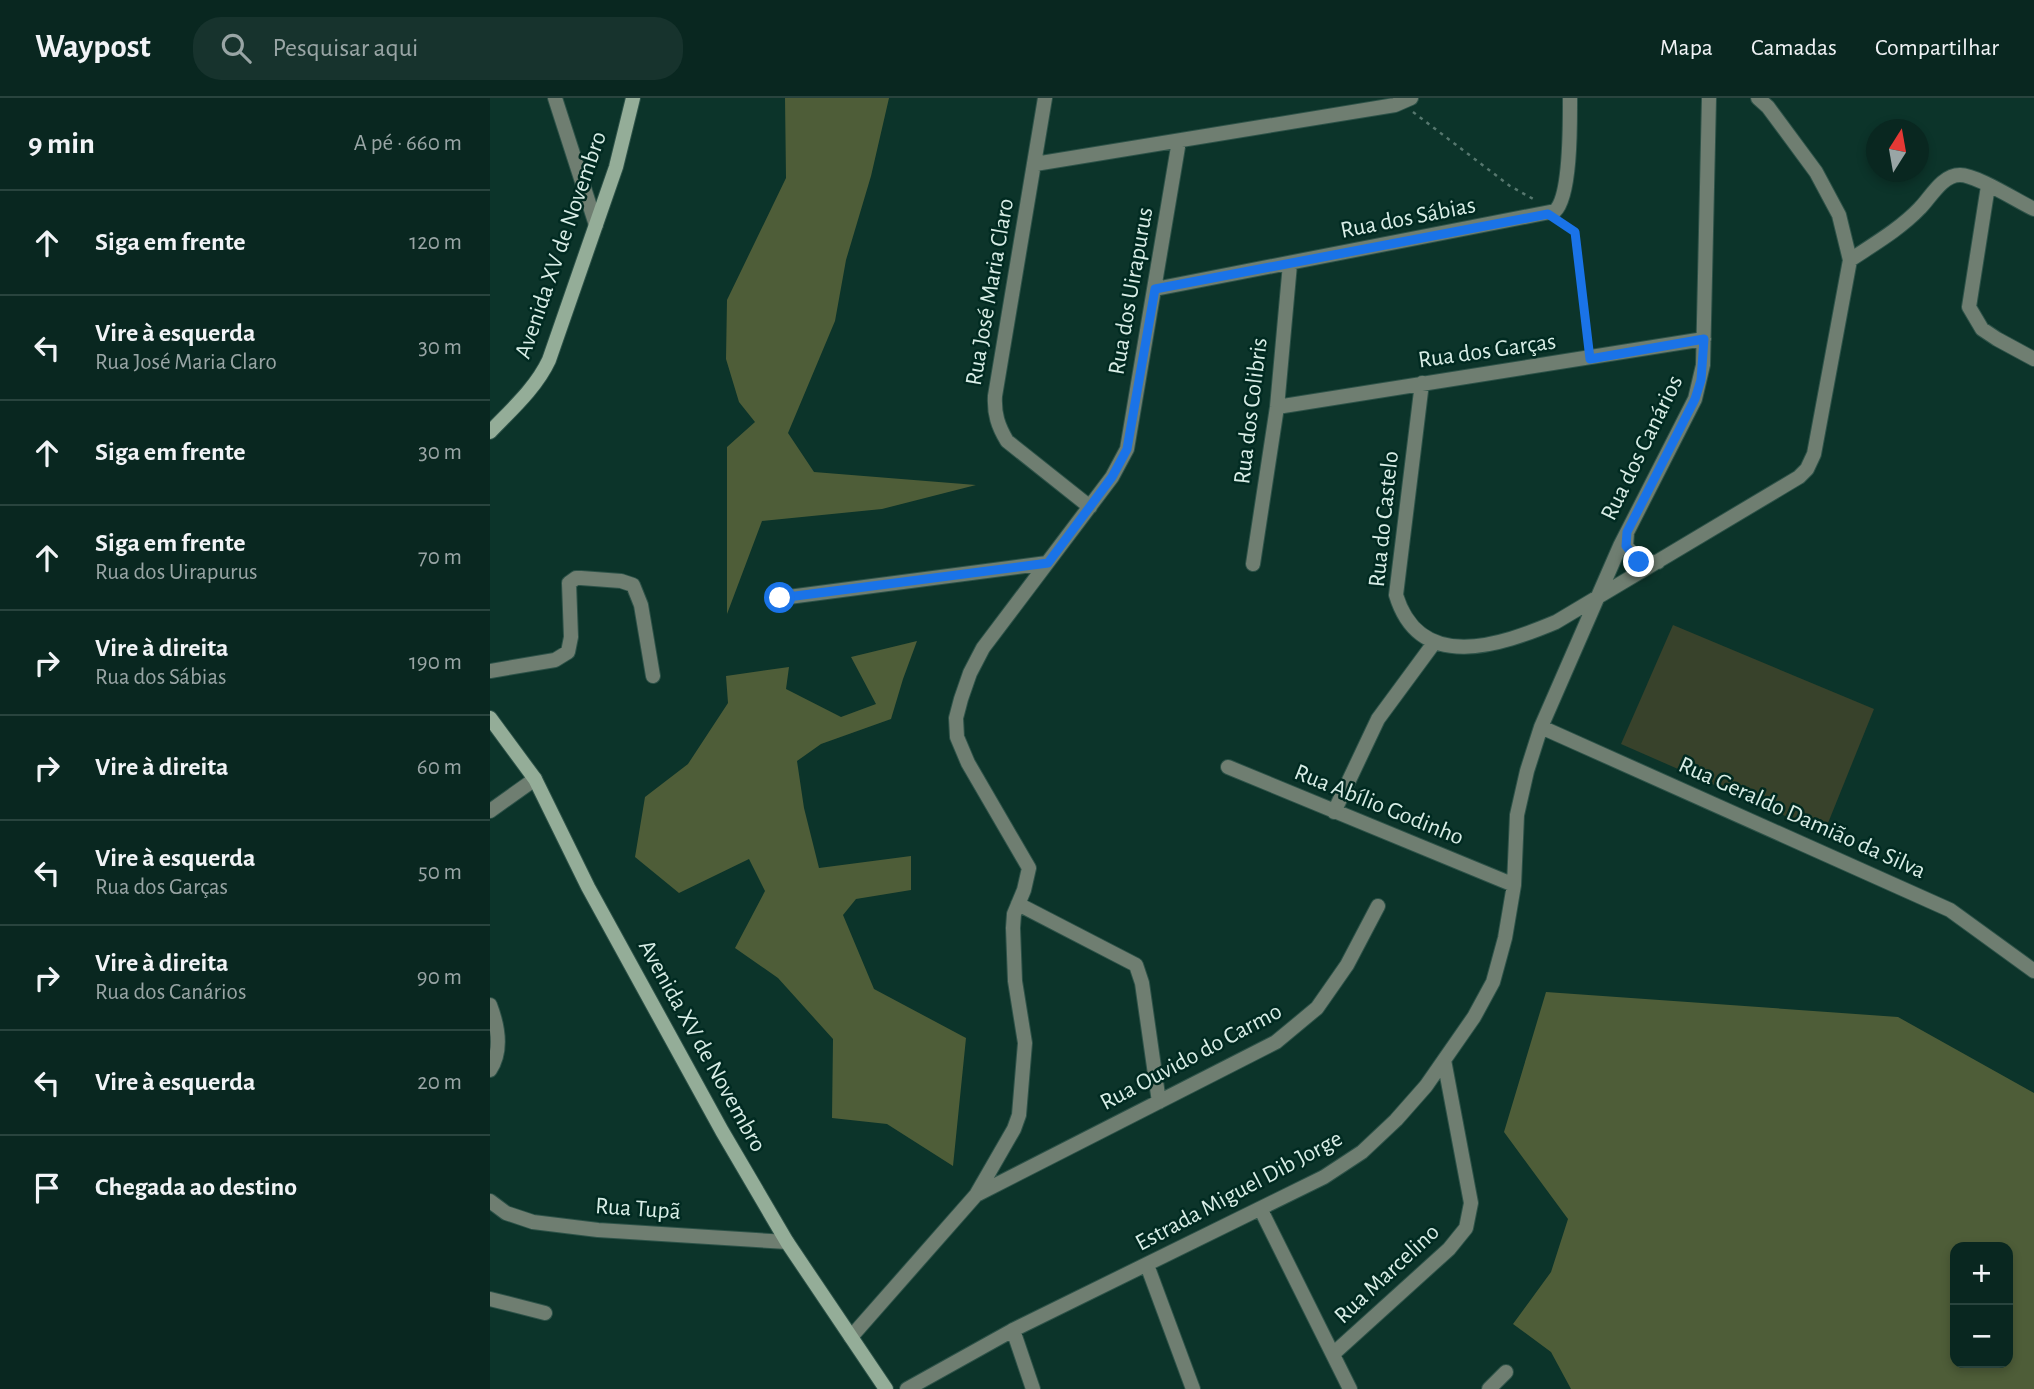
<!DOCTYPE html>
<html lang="pt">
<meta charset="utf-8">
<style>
body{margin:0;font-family:"Alegreya Sans",sans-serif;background:#17332d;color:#f1f3f6}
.controls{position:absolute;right:21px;bottom:21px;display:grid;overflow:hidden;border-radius:14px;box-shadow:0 4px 10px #0003}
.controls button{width:63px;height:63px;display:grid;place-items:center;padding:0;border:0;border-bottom:2px solid #29443e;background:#092720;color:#f1f3f6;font:35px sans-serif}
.compass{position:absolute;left:1376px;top:21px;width:63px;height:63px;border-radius:50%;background:#092720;box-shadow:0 4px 10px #0003;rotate:11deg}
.stop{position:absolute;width:21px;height:21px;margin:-16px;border:5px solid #1a73e8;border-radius:50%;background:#fff}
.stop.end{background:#1a73e8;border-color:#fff;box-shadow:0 2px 7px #0008}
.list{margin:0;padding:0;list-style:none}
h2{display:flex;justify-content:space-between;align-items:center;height:91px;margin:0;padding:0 28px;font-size:30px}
h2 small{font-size:23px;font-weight:400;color:#99a5a5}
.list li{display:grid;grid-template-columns:46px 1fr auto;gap:21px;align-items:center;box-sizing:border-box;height:105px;padding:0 28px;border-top:2px solid #29443e}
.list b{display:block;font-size:26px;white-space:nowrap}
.list p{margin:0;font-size:23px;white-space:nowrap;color:#99a5a5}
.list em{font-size:23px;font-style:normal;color:#99a5a5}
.icon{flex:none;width:38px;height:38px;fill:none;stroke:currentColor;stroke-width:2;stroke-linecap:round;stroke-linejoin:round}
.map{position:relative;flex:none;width:1544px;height:1291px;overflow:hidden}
header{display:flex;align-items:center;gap:42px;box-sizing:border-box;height:98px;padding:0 35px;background:#092720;border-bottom:2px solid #29443e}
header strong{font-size:33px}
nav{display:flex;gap:38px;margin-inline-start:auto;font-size:24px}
.search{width:490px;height:63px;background:#17332d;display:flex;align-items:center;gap:18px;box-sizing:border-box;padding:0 24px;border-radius:28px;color:#99a5a5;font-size:26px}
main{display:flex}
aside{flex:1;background:#092720}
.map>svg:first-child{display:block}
.green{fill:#38422b}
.forest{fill:#4e5d38;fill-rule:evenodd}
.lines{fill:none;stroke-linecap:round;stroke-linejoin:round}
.street-casing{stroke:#2d5248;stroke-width:16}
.secondary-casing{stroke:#2d5248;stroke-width:16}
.path{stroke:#56776e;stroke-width:2.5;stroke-dasharray:3.5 5;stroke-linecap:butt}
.street{stroke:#6f7e71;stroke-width:14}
.secondary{stroke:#94ad98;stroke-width:14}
.route{stroke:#1a73e8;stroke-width:9}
.labels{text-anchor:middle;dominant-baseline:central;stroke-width:5;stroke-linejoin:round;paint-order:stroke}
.street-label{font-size:24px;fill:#d8ede6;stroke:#012a21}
</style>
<header>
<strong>Waypost</strong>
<div class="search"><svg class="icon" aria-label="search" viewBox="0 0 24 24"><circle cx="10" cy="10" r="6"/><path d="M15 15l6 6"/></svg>Pesquisar aqui</div>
<nav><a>Mapa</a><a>Camadas</a><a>Compartilhar</a></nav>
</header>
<main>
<aside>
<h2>9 min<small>A pé · 660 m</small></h2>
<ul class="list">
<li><svg class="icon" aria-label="ahead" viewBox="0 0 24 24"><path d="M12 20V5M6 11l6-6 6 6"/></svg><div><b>Siga em frente</b></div><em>120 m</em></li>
<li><svg class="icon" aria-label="left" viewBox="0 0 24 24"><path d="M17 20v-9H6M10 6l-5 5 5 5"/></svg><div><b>Vire à esquerda</b><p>Rua José Maria Claro</p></div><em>30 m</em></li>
<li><svg class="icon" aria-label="ahead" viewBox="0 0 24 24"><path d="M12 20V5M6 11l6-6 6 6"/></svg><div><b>Siga em frente</b></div><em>30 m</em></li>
<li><svg class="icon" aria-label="ahead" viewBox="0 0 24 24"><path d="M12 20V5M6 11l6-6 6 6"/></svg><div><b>Siga em frente</b><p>Rua dos Uirapurus</p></div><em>70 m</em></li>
<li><svg class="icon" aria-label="right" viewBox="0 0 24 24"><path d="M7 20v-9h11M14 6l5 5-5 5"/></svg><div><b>Vire à direita</b><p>Rua dos Sábias</p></div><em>190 m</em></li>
<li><svg class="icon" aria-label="right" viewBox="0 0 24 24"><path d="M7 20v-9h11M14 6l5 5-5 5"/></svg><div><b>Vire à direita</b></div><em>60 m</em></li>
<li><svg class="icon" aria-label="left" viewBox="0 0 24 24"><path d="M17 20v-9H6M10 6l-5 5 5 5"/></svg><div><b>Vire à esquerda</b><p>Rua dos Garças</p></div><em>50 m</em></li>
<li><svg class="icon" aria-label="right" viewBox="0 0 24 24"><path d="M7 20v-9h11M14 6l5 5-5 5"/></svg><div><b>Vire à direita</b><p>Rua dos Canários</p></div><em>90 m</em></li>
<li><svg class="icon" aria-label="left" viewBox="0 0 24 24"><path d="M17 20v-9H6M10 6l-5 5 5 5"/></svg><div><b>Vire à esquerda</b></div><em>20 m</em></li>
<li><svg class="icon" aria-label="arrive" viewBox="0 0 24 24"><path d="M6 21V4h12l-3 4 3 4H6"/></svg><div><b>Chegada ao destino</b></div></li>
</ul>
</aside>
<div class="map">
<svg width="1544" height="1291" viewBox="0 0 1544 1291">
<rect width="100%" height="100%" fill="#0c342a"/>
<!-- green -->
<path class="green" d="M1183,527L1384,611L1334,735L1131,646Z"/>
<!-- forest -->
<path class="forest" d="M295,0H399L381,78L356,162L345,223L298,335L324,374L486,387L392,411L272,423L237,516V349L265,324L249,304L236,261L237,202L296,80Z
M427,543L413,581L401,621L331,646L307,663L314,710L329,770L421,758V792L366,801L353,817L384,891L476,940L463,1068L397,1026L342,1020L343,941L288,880L245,850L275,793L259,761L189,795L145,759L155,699L198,666L238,605L236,578L299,569L296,591L351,619L386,606L361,559Z
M1056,894L1408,919L1544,995V1291H1081L1061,1254L1023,1226L1061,1174L1078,1121L1014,1034ZM1518,1149V1265H1465V1149Z"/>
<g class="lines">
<defs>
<path id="street" d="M65,0L106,127
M555,0L505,298C504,316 508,328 517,343L600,409
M545,66L905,7L921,0
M1498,88L1479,209L1492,231L1507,241L1544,261
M1360,162C1384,146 1410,131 1430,110C1441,99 1452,77 1470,77C1487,77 1527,103 1544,111
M665,191L1065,113C1081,98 1080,24 1080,0
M932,285L906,497C930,576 1011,547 1066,524L1309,379L1317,371L1324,356L1360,162L1349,117L1326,74L1278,9L1268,0
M787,309L1214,241
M1137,435L1136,448L1149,464H1168
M763,466L787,309L800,166
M291,500L557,465
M0,573L65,562L78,554L81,539L79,485L86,480H91L131,483L143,487L151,507L163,578
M1051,629L1460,812L1544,873
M738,669L1024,787
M0,713L45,681
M844,714L888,621L944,545
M528,806L646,867L652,885L669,1004
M0,907C8,928 13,952 0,972
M486,1097L786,944L827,910L857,867L888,808
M0,1103L16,1115L43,1124L108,1132L297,1144
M771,1112L860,1291
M657,1167L703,1291
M0,1201L55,1215
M523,1232L543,1291
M361,1239L486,1097L524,1031L529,1017L535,945L525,883L523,830L524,816L534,792L539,770L478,665L467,639L466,620L471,601L480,575L493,550L622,379L637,351L689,43
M843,1256L959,1151L976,1130L981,1105L954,962
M417,1291L523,1232L834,1079L872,1054L906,1022L936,988L984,919L1003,884L1015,840L1024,787L1027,717L1037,673L1051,629L1130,448L1205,301L1213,267L1219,0
M999,1291L1016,1274"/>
<path id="secondary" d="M0,334C21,312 46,290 59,262L126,69L143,0
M0,620L45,681L98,789L232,1033L297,1144L396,1291"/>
</defs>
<!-- street casing -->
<use href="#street" class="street-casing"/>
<!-- secondary casing -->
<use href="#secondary" class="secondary-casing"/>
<!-- path -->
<path class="path" d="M923,14L1020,88L1045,102
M1072,125L1085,134L1098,244"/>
<!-- street -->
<use href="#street" class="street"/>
<!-- secondary -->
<use href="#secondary" class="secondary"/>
</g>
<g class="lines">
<!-- route -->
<path class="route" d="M290,500L558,465L622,379L637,351L665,191L1058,116L1085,134L1100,261L1214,241L1211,282L1205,301L1137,434L1136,448L1149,464"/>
</g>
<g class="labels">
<!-- street labels -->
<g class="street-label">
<text transform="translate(918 120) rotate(-11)">Rua dos Sábias</text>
<text transform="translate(71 147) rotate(-71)">Avenida XV de Novembro</text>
<text transform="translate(641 193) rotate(-80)">Rua dos Uirapurus</text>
<text transform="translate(500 194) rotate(-80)">Rua José Maria Claro</text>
<text transform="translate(997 253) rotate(-8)">Rua dos Garças</text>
<text transform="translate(761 313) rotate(-83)">Rua dos Colibris</text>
<text transform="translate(1152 350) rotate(-64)">Rua dos Canários</text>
<text transform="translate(894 421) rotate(-84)">Rua do Castelo</text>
<text transform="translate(889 707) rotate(22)">Rua Abílio Godinho</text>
<text transform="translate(1312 720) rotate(24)">Rua Geraldo Damião da Silva</text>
<text transform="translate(212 948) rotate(61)">Avenida XV de Novembro</text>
<text transform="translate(701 959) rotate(-28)">Rua Ouvido do Carmo</text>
<text transform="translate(749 1093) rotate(-28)">Estrada Miguel Dib Jorge</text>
<text transform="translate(148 1111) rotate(4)">Rua Tupã</text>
<text transform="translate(897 1176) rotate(-43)">Rua Marcelino</text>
</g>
</g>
</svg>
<div class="controls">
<button>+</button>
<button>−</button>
</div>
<svg class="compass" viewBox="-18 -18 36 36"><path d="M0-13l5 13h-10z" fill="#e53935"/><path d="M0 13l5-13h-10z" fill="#99a5a5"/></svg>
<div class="stop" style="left:290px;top:500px"></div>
<div class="stop end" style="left:1149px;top:464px"></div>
</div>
</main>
